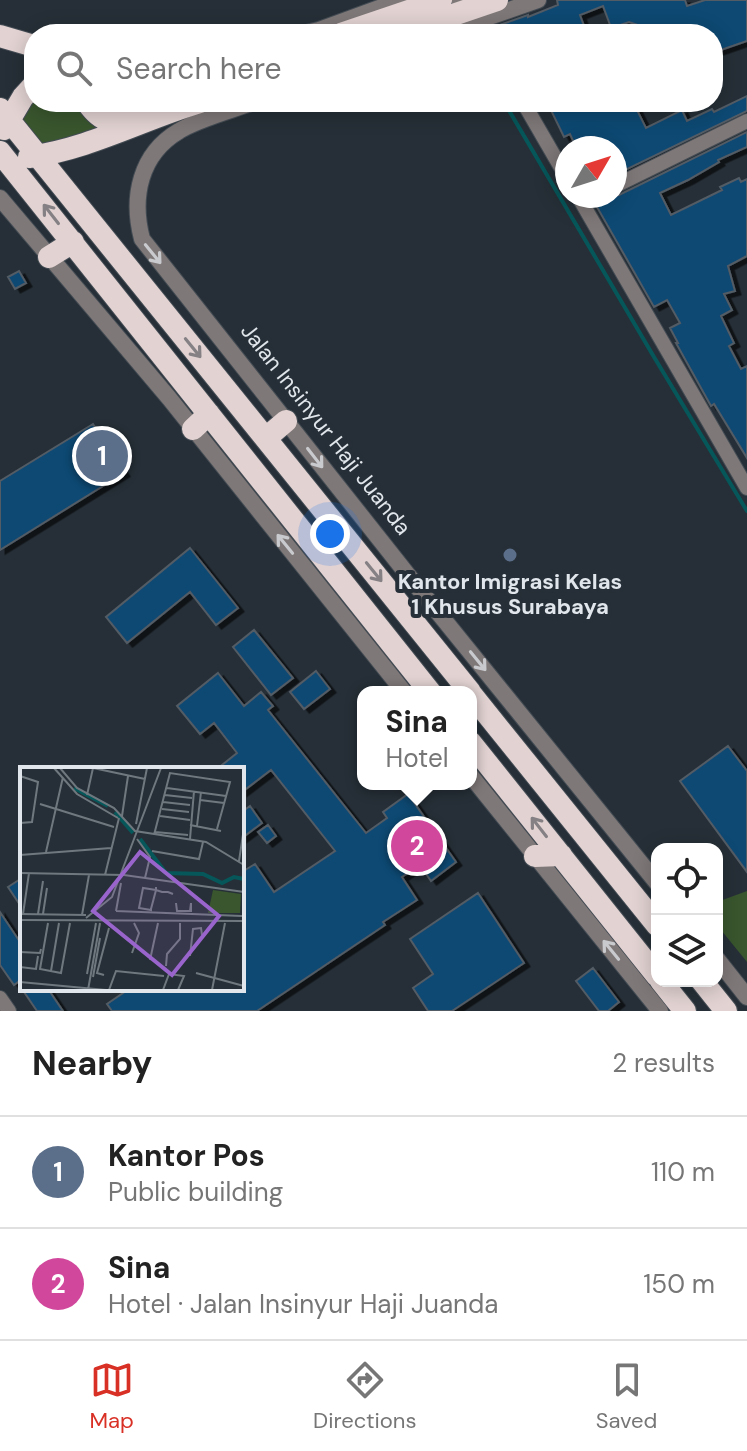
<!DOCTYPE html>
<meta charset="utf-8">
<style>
body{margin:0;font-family:"DM Sans",sans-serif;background:#f2f2f2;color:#222}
.controls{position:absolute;right:24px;bottom:24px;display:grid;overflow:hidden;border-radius:16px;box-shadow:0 4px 20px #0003}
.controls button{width:72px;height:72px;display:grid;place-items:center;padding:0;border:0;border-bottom:2px solid #e0e0e0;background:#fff;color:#222;font:40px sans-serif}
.compass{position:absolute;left:555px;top:136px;width:72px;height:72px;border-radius:50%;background:#fff;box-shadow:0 4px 20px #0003;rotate:51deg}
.you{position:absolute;left:330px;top:534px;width:28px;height:28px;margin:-20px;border:6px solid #fff;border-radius:50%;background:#1a73e8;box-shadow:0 0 0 12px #1a73e833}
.badge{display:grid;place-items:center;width:52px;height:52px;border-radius:50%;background:#d93025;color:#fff;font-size:26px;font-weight:700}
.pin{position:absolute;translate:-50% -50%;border:4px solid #fff;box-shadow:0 2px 8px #0006}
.popup{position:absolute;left:357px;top:686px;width:120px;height:104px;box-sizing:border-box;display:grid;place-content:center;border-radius:16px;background:#fff;filter:drop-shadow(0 2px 6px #0005);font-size:26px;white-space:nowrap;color:#767676}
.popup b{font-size:30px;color:#222}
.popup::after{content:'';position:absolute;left:50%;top:100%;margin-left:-16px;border:16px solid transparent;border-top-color:#fff}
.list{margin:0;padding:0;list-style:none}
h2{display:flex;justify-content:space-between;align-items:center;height:104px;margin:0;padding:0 32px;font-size:34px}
h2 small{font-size:26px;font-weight:400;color:#767676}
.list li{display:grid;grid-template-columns:52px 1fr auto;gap:24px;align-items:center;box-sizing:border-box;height:112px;padding:0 32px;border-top:2px solid #e0e0e0}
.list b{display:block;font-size:30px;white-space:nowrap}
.list p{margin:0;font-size:26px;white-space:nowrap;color:#767676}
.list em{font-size:26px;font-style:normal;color:#767676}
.icon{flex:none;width:44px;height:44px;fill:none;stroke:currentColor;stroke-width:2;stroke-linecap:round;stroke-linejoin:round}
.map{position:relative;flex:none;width:747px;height:1011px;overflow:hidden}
.search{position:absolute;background:#fff;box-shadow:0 4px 20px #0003;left:24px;right:24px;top:24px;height:88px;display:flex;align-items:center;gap:20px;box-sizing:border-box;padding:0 28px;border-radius:32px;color:#767676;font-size:30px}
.sheet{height:328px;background:#fff}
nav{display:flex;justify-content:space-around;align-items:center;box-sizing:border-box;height:112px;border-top:2px solid #e0e0e0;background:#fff;font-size:22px;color:#767676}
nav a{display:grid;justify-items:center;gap:4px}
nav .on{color:#d93025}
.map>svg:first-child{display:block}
.green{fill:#39562e}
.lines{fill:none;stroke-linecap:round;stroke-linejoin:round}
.stream{stroke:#06575a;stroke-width:4}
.building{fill:#114873;stroke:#525c65;stroke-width:2;filter:url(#shadow)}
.minor-casing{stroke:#444c54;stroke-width:16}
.tertiary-casing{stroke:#444c54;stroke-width:18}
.trunk-casing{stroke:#444c54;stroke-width:24}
.minor{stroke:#7f7878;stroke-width:14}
.tertiary{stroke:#7f7878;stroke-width:16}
.trunk{stroke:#e2d2d2;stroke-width:22}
.oneway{stroke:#848084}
.oneway2{stroke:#c8cace}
.service-dot{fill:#5c6f8a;stroke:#262f37;stroke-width:3}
.labels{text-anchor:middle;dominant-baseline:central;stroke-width:8;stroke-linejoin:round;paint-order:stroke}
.street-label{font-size:22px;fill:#e0e6eb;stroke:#262f37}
.poi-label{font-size:22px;font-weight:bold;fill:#e0e6eb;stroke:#262f37}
.inset-river{fill:none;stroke:#06575a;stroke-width:4}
.inset-road{fill:none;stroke:#70787f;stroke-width:2}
.view{fill:#9964cc;fill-opacity:0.15;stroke:#9964cc;stroke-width:4}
.inset-edge{fill:none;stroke:#e0e6eb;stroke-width:4}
</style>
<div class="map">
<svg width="747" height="1011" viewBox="0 0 747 1011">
<defs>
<filter id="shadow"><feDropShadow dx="5.5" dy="3.5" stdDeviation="0" flood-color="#0009"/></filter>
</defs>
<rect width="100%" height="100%" fill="#262f37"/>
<!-- green -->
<path class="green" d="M34,92V102H145L147,111L70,141L35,146L15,120Z
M747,891V962L717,925V902Z"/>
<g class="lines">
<!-- stream -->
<path class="stream" d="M504,102L654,357L747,511"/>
</g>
<!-- building -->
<path class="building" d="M557,0H685L687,6L705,0H747V41L718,51L717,49L713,51V34H643L638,25L629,22L617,26L613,33L603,6L580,15L587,34H494L491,28L528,15V17L558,5Z
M747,96V111L615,175V148H599L594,137L575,145L570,134L564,137L547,102H633L646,128L682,110L687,121L712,109L714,112Z
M747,132V147L718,160L719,162L688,180L660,193L671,215L722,190L720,187L739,178L741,182L747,179V256L728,266L735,291L724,294L732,310L721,316L734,343L729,346L741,369L747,366V458L714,404L711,406L676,343H678L670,328L680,323L667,300L654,307L593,200L602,196L619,195Z
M19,271L26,283L15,289L8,277Z
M93,424L124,473L0,550V481Z
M190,548L238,608L216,625L190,592L127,643L106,617Z
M254,630L293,678L271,695L233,647Z
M316,671L330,689L304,709L290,692Z
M218,673L244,706L261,692L273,706L268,710L366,833L387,818L383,812L408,794L456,862L431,881L420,865L402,877L417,900L383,922L385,925L257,1011H112L107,1004L129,989H242V872L255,864L274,892L335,851L271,770L242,792V769H217L237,753L214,723L200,734L177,706Z
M728,746L747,771V872L680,781Z
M250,806L262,823L242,838V812Z
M268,825L276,836L267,843L258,832Z
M22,878V908L8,887Z
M478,893L524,963L452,1011H428L413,988L433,974L410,939Z
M0,912L22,945V979L14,985L0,965Z
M593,968L619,1002L608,1011H599L576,981Z
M22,989H48L63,1011H37Z"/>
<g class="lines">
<defs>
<path id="minor" d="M458,0L482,34
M623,34L631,32L633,34
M523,102L567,178
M615,186L747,121
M578,196L747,488
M0,998L9,1011"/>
<path id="tertiary" d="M302,34L319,30L401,0
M440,34L538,0
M254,102C233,110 198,119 179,131C140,154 131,197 142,239L415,584L657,883
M0,198L169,398L404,692
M471,776L660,1011
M717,959L747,997"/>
<path id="trunk" d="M341,34L441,0
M397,34L497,0
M0,36L34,46
M87,102C102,124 110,122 134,116
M0,109L470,692
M4,129L23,97L34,85
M0,152L430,692
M29,157C89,149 143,119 200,102
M49,257L73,242
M193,429L209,414
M266,438L286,421
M471,694L657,925
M471,743L657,976
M535,856L561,855
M661,981L685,1011
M702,981L726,1011"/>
</defs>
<!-- minor casing -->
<use href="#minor" class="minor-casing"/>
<!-- tertiary casing -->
<use href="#tertiary" class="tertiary-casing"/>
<!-- trunk casing -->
<use href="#trunk" class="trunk-casing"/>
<!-- minor -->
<use href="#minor" class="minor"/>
<!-- tertiary -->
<use href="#tertiary" class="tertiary"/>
<!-- trunk -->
<use href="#trunk" class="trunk"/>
</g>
<!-- one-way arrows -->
<defs><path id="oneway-shaft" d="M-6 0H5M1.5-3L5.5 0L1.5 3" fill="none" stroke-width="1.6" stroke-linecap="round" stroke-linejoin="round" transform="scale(2)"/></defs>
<g class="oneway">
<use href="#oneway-shaft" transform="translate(51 214) rotate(-128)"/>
<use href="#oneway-shaft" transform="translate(193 348) rotate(51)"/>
<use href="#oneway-shaft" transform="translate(374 572) rotate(51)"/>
<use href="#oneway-shaft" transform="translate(539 827) rotate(-128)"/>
</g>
<g class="oneway2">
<use href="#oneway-shaft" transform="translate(153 254) rotate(51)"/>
<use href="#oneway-shaft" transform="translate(315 458) rotate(52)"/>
<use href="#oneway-shaft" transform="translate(285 544) rotate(-129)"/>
<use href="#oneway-shaft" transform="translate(478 661) rotate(51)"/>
<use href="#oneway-shaft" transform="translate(611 950) rotate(-129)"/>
</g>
<!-- markers -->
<circle class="service-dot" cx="510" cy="555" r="8"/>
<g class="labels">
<!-- street labels -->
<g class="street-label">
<text transform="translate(326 429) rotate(52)">Jalan Insinyur Haji Juanda</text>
</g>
<!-- poi labels -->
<g class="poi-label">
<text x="510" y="581">Kantor Imigrasi Kelas<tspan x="510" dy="25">1 Khusus Surabaya</tspan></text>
</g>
</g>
<!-- overview -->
<g transform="translate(20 767)">
<rect width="224" height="224" fill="#262f37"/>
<path d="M193,123L221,127L220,146H188Z" fill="#39562e"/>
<path class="inset-river" d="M54,21L88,39M95,45L113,66M120,72L146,106L183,107L202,116L214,110L224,112"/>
<path class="inset-road" d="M34,1L57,27L98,51M40,1L57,21L94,41L115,64L186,75L224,98M73,1L125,12M0,9L18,15L12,55L0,56M147,21L206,29M67,28L73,1M145,28L172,31M180,33L204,36M143,35L170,38M20,37L94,60M142,42L169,45M102,49L108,9M140,49L170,53M116,57L127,1M170,58L201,64M177,59L181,25M135,65L168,68M134,68L150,6L210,15L197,62M117,72L130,90L125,111M170,72L174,24M132,84L179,92L183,75M26,85L43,10M0,88L91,81M219,94L224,61M0,106L104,108L224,125M85,108L99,51M136,120V123L131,142V143L119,141L123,121L136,123L142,125H148L153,127M156,136L157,144H171V136L170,144M96,144L101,116M96,144L222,149M0,147L66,148M3,147L9,106M18,147L23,114M23,147L27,121M62,148L69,108M66,151L92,130L141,1M0,153L224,154M28,156L20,202L41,206L50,156M0,185L20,186L21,182M112,186L119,166L114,156M170,189L173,162L181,161L182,168M130,193L138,156M146,199L147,187L160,172V156M0,200L16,202L18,189M31,204L39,156M176,206L224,219M67,207L76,156M84,208L77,206L89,161M73,210L80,171M0,215L86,223M68,223L80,156M89,223L96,204L144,209M143,223L149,207L164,209L158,223M192,223L205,156"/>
<path class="view" d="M120,85L199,149L152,208L73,144Z"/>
<rect width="224" height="224" class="inset-edge"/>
</g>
</svg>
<div class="controls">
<button><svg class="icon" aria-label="locate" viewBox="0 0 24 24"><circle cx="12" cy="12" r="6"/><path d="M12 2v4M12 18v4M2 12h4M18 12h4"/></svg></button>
<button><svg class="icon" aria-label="layers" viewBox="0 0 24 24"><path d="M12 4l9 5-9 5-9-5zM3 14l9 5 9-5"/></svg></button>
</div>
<svg class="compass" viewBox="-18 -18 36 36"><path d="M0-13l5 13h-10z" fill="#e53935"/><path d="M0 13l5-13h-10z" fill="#767676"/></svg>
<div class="you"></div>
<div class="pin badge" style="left:102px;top:456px;background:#5c6f8a">1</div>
<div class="pin badge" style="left:417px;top:846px;background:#d1479c">2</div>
<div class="popup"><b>Sina</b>Hotel</div>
<div class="search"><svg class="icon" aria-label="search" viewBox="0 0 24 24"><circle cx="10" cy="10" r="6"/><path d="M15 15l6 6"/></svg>Search here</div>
</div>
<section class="sheet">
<h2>Nearby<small>2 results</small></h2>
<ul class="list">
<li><span class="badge" style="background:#5c6f8a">1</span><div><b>Kantor Pos</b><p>Public building</p></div><em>110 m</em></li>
<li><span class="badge" style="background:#d1479c">2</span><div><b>Sina</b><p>Hotel · Jalan Insinyur Haji Juanda</p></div><em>150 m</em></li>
</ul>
</section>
<nav>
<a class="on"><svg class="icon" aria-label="map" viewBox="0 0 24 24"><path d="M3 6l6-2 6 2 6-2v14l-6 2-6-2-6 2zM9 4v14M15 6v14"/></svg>Map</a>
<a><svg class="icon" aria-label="directions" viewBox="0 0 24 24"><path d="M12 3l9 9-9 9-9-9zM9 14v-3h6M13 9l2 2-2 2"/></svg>Directions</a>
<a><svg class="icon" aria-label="saved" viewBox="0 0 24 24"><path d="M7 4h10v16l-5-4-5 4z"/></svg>Saved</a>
</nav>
